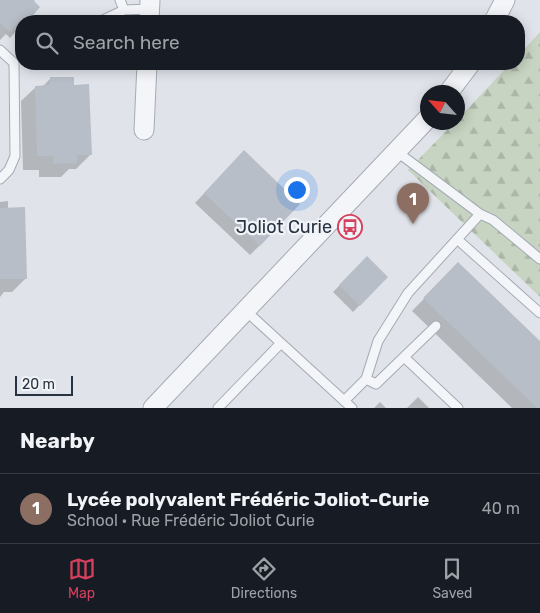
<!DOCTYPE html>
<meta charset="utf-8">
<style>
body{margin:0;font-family:Rubik,sans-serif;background:#242831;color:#f1f3f6}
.compass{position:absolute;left:420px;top:85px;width:45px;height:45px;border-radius:50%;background:#171b24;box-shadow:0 2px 12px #0003;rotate:297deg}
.scale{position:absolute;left:15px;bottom:12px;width:58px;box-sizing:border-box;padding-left:5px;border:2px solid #283342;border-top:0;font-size:14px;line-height:18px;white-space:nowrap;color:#283342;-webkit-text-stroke:4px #f0f3f7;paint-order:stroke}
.you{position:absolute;left:296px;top:189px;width:18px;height:18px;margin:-12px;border:4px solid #fff;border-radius:50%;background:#1a73e8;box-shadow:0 0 0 8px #1a73e833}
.badge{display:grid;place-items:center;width:32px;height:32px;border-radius:50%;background:#d4405d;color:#fff;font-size:16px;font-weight:700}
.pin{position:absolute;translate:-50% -41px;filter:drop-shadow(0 1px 2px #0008)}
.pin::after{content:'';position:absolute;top:26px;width:18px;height:15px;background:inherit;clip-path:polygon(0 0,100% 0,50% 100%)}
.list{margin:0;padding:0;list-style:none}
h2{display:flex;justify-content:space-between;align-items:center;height:65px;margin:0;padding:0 20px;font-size:21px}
h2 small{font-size:16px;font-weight:400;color:#9ea1a6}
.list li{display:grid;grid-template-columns:32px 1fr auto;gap:15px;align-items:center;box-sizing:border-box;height:70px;padding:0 20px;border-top:1px solid #363941}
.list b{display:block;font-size:19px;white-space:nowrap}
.list p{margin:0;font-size:16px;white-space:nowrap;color:#9ea1a6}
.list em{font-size:16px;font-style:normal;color:#9ea1a6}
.icon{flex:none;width:28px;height:28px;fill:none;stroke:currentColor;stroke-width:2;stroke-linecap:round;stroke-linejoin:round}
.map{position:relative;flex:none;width:540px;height:408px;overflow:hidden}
.search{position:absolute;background:#171b24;box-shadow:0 2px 12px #0003;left:15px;right:15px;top:15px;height:55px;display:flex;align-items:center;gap:12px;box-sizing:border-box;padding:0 18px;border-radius:20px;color:#9ea1a6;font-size:19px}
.sheet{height:135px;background:#171b24}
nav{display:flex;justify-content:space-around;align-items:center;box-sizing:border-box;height:70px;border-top:1px solid #363941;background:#171b24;font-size:14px;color:#9ea1a6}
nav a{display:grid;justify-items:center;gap:2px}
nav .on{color:#d4405d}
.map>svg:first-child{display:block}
.forest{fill:url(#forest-firs)}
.shadow{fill:#0003}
.building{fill:#b7bec7}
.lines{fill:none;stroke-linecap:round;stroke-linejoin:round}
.lane-casing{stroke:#a5abb4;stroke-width:11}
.street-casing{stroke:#a5abb4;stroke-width:21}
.lane{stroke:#f3f5f8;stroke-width:9}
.street{stroke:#f3f5f8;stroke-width:19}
.labels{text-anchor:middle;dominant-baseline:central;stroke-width:4.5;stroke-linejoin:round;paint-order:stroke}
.poi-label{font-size:18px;fill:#283342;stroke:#f0f3f7;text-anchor:end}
</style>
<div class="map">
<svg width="540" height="408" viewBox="0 0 540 408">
<defs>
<pattern id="forest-firs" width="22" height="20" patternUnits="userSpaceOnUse" patternTransform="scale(1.25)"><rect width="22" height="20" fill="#c7d4c1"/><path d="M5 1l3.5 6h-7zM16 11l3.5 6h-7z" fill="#abb6a7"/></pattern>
</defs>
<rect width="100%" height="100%" fill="#e0e4ea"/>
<!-- forest -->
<path class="forest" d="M540,32V297L408,170L454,123L458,122V119L510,64H519V55Z"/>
<!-- shadow -->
<path class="shadow" d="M0,0H35L33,2L39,7L26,21H21V26L10,38L6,34L0,40Z
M50,79L73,86L90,155L76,169H69L61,177H39V170H23L21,101L36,87H42Z
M234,162L260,245L250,255L195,203Z
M8,201V209L26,278L12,292H4L0,297V202Z
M367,258L387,277L353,312L333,292Z
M458,264L540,343V408H512L412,311Z
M418,397L429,408H407Z
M380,402L386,408H374Z"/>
<!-- building -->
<path class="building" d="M0,0H33L40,7L28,21H19L10,32L0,23Z
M50,77H74V85L89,84L92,155H77V163L53,164V156H37L35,86L50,85Z
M244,150L300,204L260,246L204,193Z
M25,207L27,279H0V208Z
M367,256L388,277L360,306L339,285Z
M458,262L540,341V408H537L423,298Z"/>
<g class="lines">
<defs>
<path id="lane" d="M120,0L124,10
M101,21L124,10L150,9
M0,50L14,63L15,156L9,170L0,179
M396,151L480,214
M457,239L540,313
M245,310L352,408
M404,357L458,408
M366,379L376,384L436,326
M344,401L366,379L378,341L408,293L480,214L493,220L540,259
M218,408L281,343"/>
<path id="street" d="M149,21L150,0
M494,21L505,0
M449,92L470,64
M144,130L147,64
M153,408L428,118"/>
</defs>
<!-- lane casing -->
<use href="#lane" class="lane-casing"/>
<!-- street casing -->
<use href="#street" class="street-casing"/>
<!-- lane -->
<use href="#lane" class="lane"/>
<!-- street -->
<use href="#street" class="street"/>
</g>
<!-- icons -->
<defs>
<symbol id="bus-ring" viewBox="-11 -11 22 22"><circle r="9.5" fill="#f0f3f7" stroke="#d4405d" stroke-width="1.5"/><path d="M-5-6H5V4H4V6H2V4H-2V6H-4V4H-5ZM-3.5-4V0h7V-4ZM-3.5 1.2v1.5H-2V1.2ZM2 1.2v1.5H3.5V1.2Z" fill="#d4405d"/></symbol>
</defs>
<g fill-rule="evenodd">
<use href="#bus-ring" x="336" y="213" width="28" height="28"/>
</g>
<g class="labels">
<!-- poi labels -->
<g class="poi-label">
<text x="332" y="227">Joliot Curie</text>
</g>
</g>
</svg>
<svg class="compass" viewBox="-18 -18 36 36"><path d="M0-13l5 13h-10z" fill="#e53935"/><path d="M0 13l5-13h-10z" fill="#9ea1a6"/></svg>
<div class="scale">20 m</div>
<div class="you"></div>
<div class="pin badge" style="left:413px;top:224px;background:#8d6e63">1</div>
<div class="search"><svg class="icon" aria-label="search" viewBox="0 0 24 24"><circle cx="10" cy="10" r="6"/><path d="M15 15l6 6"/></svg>Search here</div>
</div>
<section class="sheet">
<h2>Nearby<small></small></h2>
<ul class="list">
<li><span class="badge" style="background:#8d6e63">1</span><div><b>Lycée polyvalent Frédéric Joliot-Curie</b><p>School · Rue Frédéric Joliot Curie</p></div><em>40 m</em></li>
</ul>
</section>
<nav>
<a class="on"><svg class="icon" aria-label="map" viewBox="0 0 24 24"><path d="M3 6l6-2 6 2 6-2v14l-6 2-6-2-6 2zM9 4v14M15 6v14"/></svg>Map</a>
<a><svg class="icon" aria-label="directions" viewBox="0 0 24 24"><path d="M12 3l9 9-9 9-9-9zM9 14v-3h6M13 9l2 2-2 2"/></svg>Directions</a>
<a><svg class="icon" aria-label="saved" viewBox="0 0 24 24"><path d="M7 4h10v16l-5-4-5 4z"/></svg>Saved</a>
</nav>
